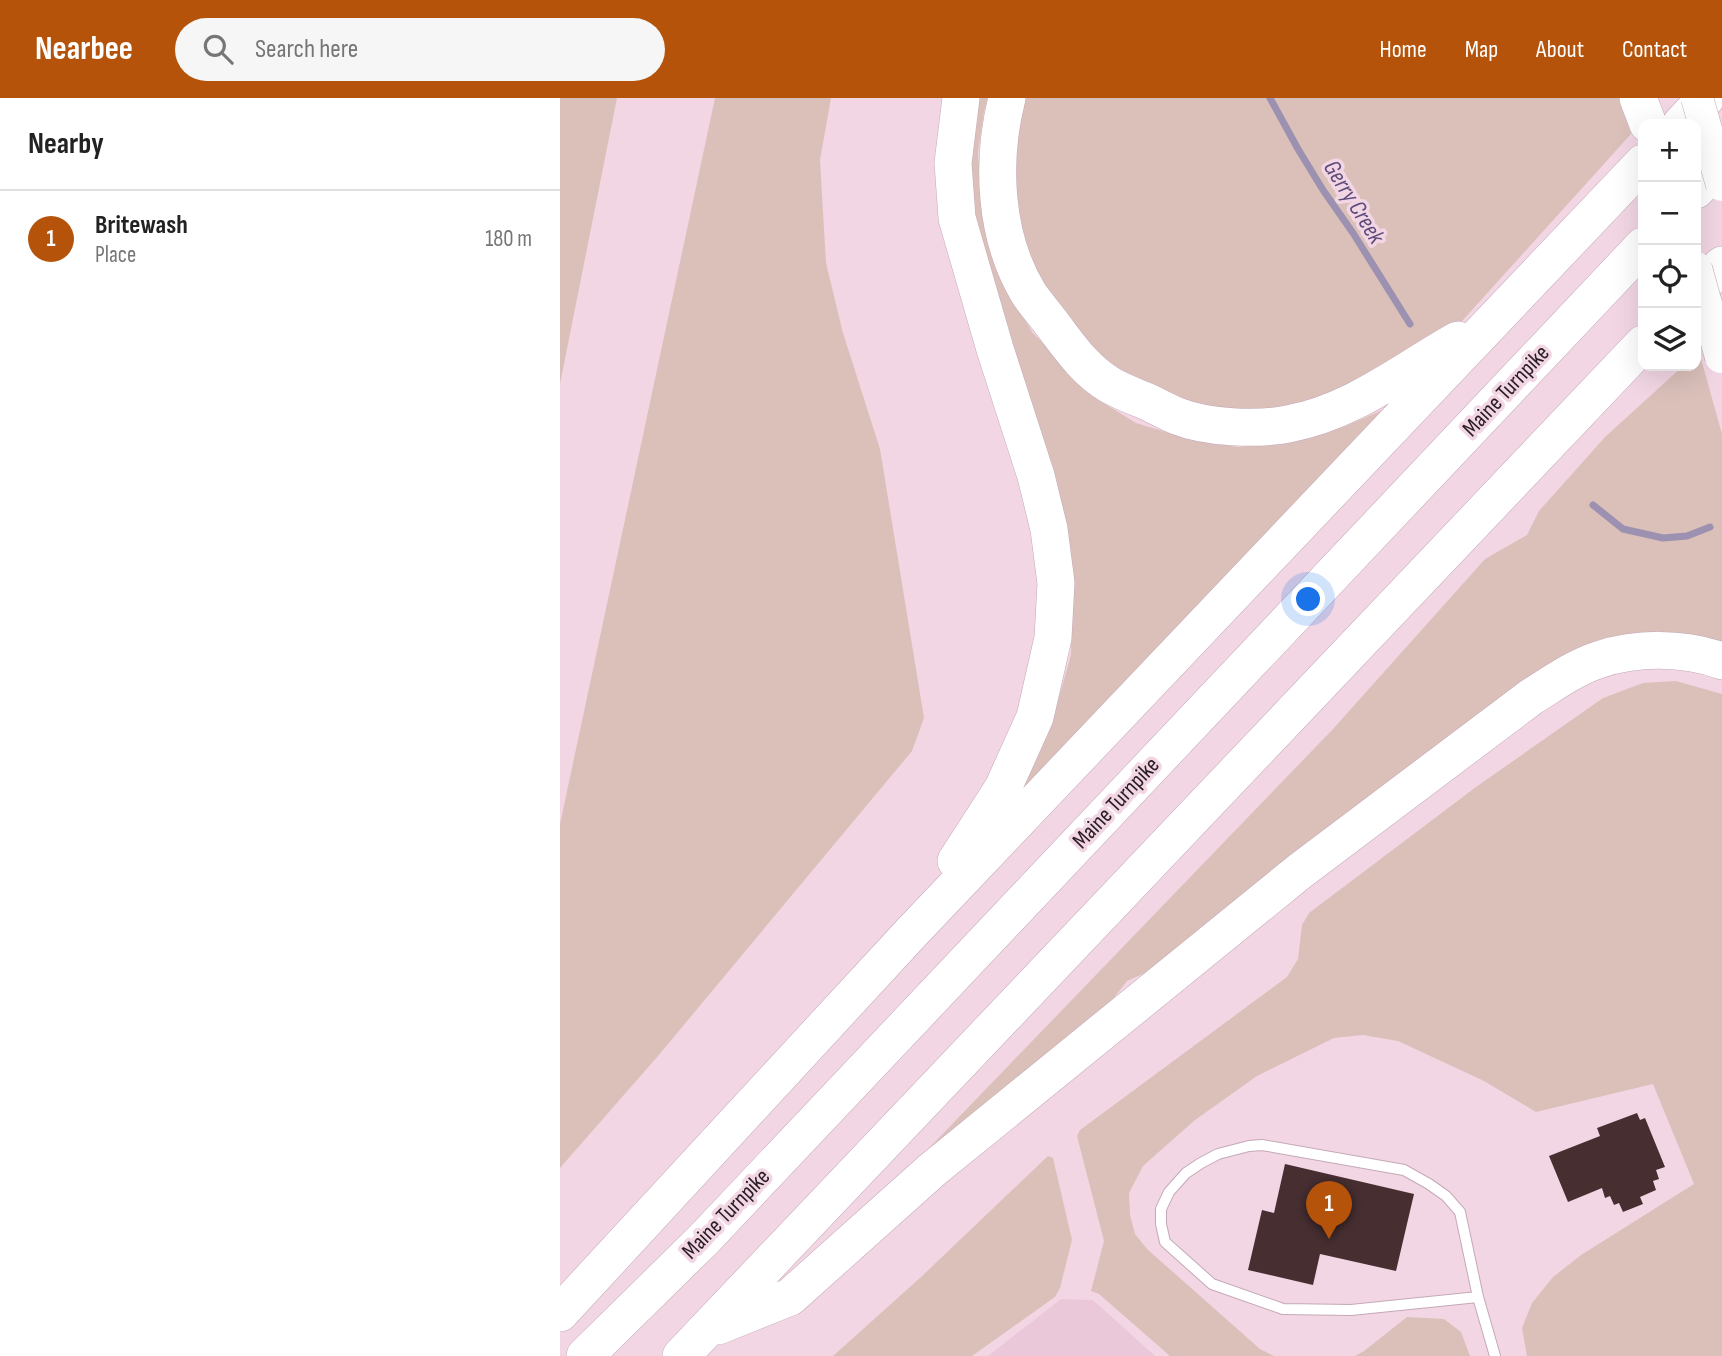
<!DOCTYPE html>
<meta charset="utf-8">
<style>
body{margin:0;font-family:"Sofia Sans Condensed",sans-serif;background:#f6f6f6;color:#222}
.controls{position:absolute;right:21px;top:21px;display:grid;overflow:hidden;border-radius:14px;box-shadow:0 7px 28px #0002}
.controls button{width:63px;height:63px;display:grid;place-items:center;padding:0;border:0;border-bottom:2px solid #e0e0e0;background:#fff;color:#222;font:35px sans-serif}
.you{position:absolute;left:749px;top:502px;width:24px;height:24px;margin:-18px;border:5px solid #fff;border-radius:50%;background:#1a73e8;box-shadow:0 0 0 10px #1a73e833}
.badge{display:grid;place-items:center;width:46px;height:46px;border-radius:50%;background:#b45309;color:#fff;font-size:23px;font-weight:700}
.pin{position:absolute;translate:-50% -58px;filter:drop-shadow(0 2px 4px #0008)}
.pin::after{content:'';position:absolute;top:37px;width:24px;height:21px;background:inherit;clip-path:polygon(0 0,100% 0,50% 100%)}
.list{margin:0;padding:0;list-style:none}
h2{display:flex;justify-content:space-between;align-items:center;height:91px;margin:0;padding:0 28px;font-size:30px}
h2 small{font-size:23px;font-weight:400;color:#767676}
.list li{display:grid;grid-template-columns:46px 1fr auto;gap:21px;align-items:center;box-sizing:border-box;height:98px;padding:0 28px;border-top:2px solid #e0e0e0}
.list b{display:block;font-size:26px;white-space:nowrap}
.list p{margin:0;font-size:23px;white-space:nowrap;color:#767676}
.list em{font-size:23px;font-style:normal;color:#767676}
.icon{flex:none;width:38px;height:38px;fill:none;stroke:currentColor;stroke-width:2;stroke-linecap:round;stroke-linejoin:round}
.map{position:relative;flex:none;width:1162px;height:1258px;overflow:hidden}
header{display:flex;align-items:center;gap:42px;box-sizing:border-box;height:98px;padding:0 35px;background:#b45309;color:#fff}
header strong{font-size:33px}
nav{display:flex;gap:38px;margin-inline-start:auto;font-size:24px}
.search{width:490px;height:63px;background:#f6f6f6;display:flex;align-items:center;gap:18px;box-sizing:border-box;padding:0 24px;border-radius:38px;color:#767676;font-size:26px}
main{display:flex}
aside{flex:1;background:#fff}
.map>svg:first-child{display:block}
.built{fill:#ebc8d9}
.green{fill:#dbc0ba}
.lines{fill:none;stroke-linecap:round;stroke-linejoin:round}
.stream{stroke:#9c91b1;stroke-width:7}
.building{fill:#462e31}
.lane-casing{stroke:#c4a9b7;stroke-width:12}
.highway-casing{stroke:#c4a9b7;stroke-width:38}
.lane{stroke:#fff;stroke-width:10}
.highway{stroke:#fff;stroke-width:37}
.primary-bridge-casing{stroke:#c4a9b7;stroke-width:33;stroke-linecap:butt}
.primary-bridge{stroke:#fff;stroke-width:32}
.labels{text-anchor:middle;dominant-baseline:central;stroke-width:7;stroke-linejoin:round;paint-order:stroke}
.street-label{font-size:23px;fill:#271d22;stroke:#f2d6e4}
.water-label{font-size:24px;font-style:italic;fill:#5d4c7b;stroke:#f2d6e4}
</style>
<header>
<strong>Nearbee</strong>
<div class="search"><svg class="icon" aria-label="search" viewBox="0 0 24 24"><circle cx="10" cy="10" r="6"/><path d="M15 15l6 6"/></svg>Search here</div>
<nav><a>Home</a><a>Map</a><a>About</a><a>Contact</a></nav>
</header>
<main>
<aside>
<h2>Nearby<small></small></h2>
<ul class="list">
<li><span class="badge">1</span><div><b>Britewash</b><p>Place</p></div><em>180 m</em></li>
</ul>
</aside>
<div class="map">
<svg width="1162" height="1258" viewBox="0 0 1162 1258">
<rect width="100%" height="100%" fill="#f2d6e4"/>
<!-- built -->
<path class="built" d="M501,1201L533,1202L595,1258H428Z"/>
<!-- green -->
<path class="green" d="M0,0H57L0,286Z
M155,0H271L260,62L266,165L283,235L320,351L364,620L352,653L98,958L0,1070V726Z
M413,0H428L424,13L418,54L422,108L438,173L472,234L542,304L576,325L632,342L678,349L737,343L786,328L834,307L447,719L475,665L490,631L511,557L512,505L444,241L403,66Z
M461,0H1059L1071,36L903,222L844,265L799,290L712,316L628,308L576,287L500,225L455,138L450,89Z
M1136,256L1140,257L1162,336V549L1059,546L605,866L567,883L535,924L319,1102L773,631L925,461L967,437L979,413L1045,339L1123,268H1136Z
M1116,583L1162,596V1258H967L962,1230L972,1205L993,1179L1021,1157L1134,1086L1093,986L976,1014L924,983L838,943L803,937L774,940L697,978L635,1022L583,1068L569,1095L570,1117L575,1136L587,1151L700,1251L714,1258H610L539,1196L531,1193L544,1143L517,1038L520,1032L727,879L738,861L742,827L749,815L916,689L1043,600L1083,585Z
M488,1058L493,1060L512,1142L500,1190L495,1199L412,1258H273L361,1179Z
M847,1219L884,1221L901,1234L910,1258H795L804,1253Z"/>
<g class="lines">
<!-- stream -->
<path class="stream" d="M710,0L738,51L763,92L793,135L850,226
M1033,407L1063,431L1103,440L1127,438L1150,429"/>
</g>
<!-- building -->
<path class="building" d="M1077,1015L1080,1022L1085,1020L1105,1069L1096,1072L1099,1081L1093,1083L1096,1092L1080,1099L1083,1106L1063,1114L1059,1105L1054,1107L1050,1098L1045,1100L1042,1090L1008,1104L989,1058L1040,1038L1037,1030Z
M725,1066L854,1096L836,1173L760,1156L753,1187L688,1172L702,1112L714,1115Z"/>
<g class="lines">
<defs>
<path id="lane" d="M918,1199L791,1212L723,1211L652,1186L605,1144L601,1126V1111L609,1094L626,1075L641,1065L658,1056L689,1048L702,1047L844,1072L869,1086L886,1098L900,1114L918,1199L935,1258"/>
<path id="highway" d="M447,0C431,63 434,139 469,196C478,209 489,221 498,234C513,254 528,274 550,287C562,294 576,299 588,304C598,309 607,314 617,318C647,330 697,332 728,326C793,314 841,274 898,242
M1078,0L1088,26
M1121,26L1146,0
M1136,92L1162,65
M1136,193L1162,167
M396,763L443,690L475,619L493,540L496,485L489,431L476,378L435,251L397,120L393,65L401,0
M0,1215L350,836L1083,65
M158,1228L230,1199L372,1072L740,773L971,599C992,586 1014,570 1038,562C1076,549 1124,549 1162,563
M25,1258L144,1141L1083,148
M121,1258L1083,246"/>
</defs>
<!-- lane casing -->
<use href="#lane" class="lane-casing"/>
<!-- highway casing -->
<use href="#highway" class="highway-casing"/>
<!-- lane -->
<use href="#lane" class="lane"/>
<!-- highway -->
<use href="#highway" class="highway"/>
<defs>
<path id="primary-bridge" d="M1137,0L1162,87
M1136,170L1161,259"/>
</defs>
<!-- primary-bridge casing -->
<use href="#primary-bridge" class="primary-bridge-casing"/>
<!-- primary-bridge -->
<use href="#primary-bridge" class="primary-bridge"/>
</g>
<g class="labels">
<!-- street labels -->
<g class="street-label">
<text transform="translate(946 293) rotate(-47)">Maine Turnpike</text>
<text transform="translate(556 705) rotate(-47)">Maine Turnpike</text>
<text transform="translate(166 1116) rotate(-46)">Maine Turnpike</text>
</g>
<!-- water labels -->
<g class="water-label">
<text transform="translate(794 104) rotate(58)">Gerry Creek</text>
</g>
</g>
</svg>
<div class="controls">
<button>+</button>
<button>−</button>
<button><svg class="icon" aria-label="locate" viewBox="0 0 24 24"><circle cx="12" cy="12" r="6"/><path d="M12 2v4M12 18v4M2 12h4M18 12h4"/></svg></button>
<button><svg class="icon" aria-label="layers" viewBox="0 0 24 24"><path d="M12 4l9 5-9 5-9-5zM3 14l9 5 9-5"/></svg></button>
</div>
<div class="you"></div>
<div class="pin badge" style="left:769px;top:1141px">1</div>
</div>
</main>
